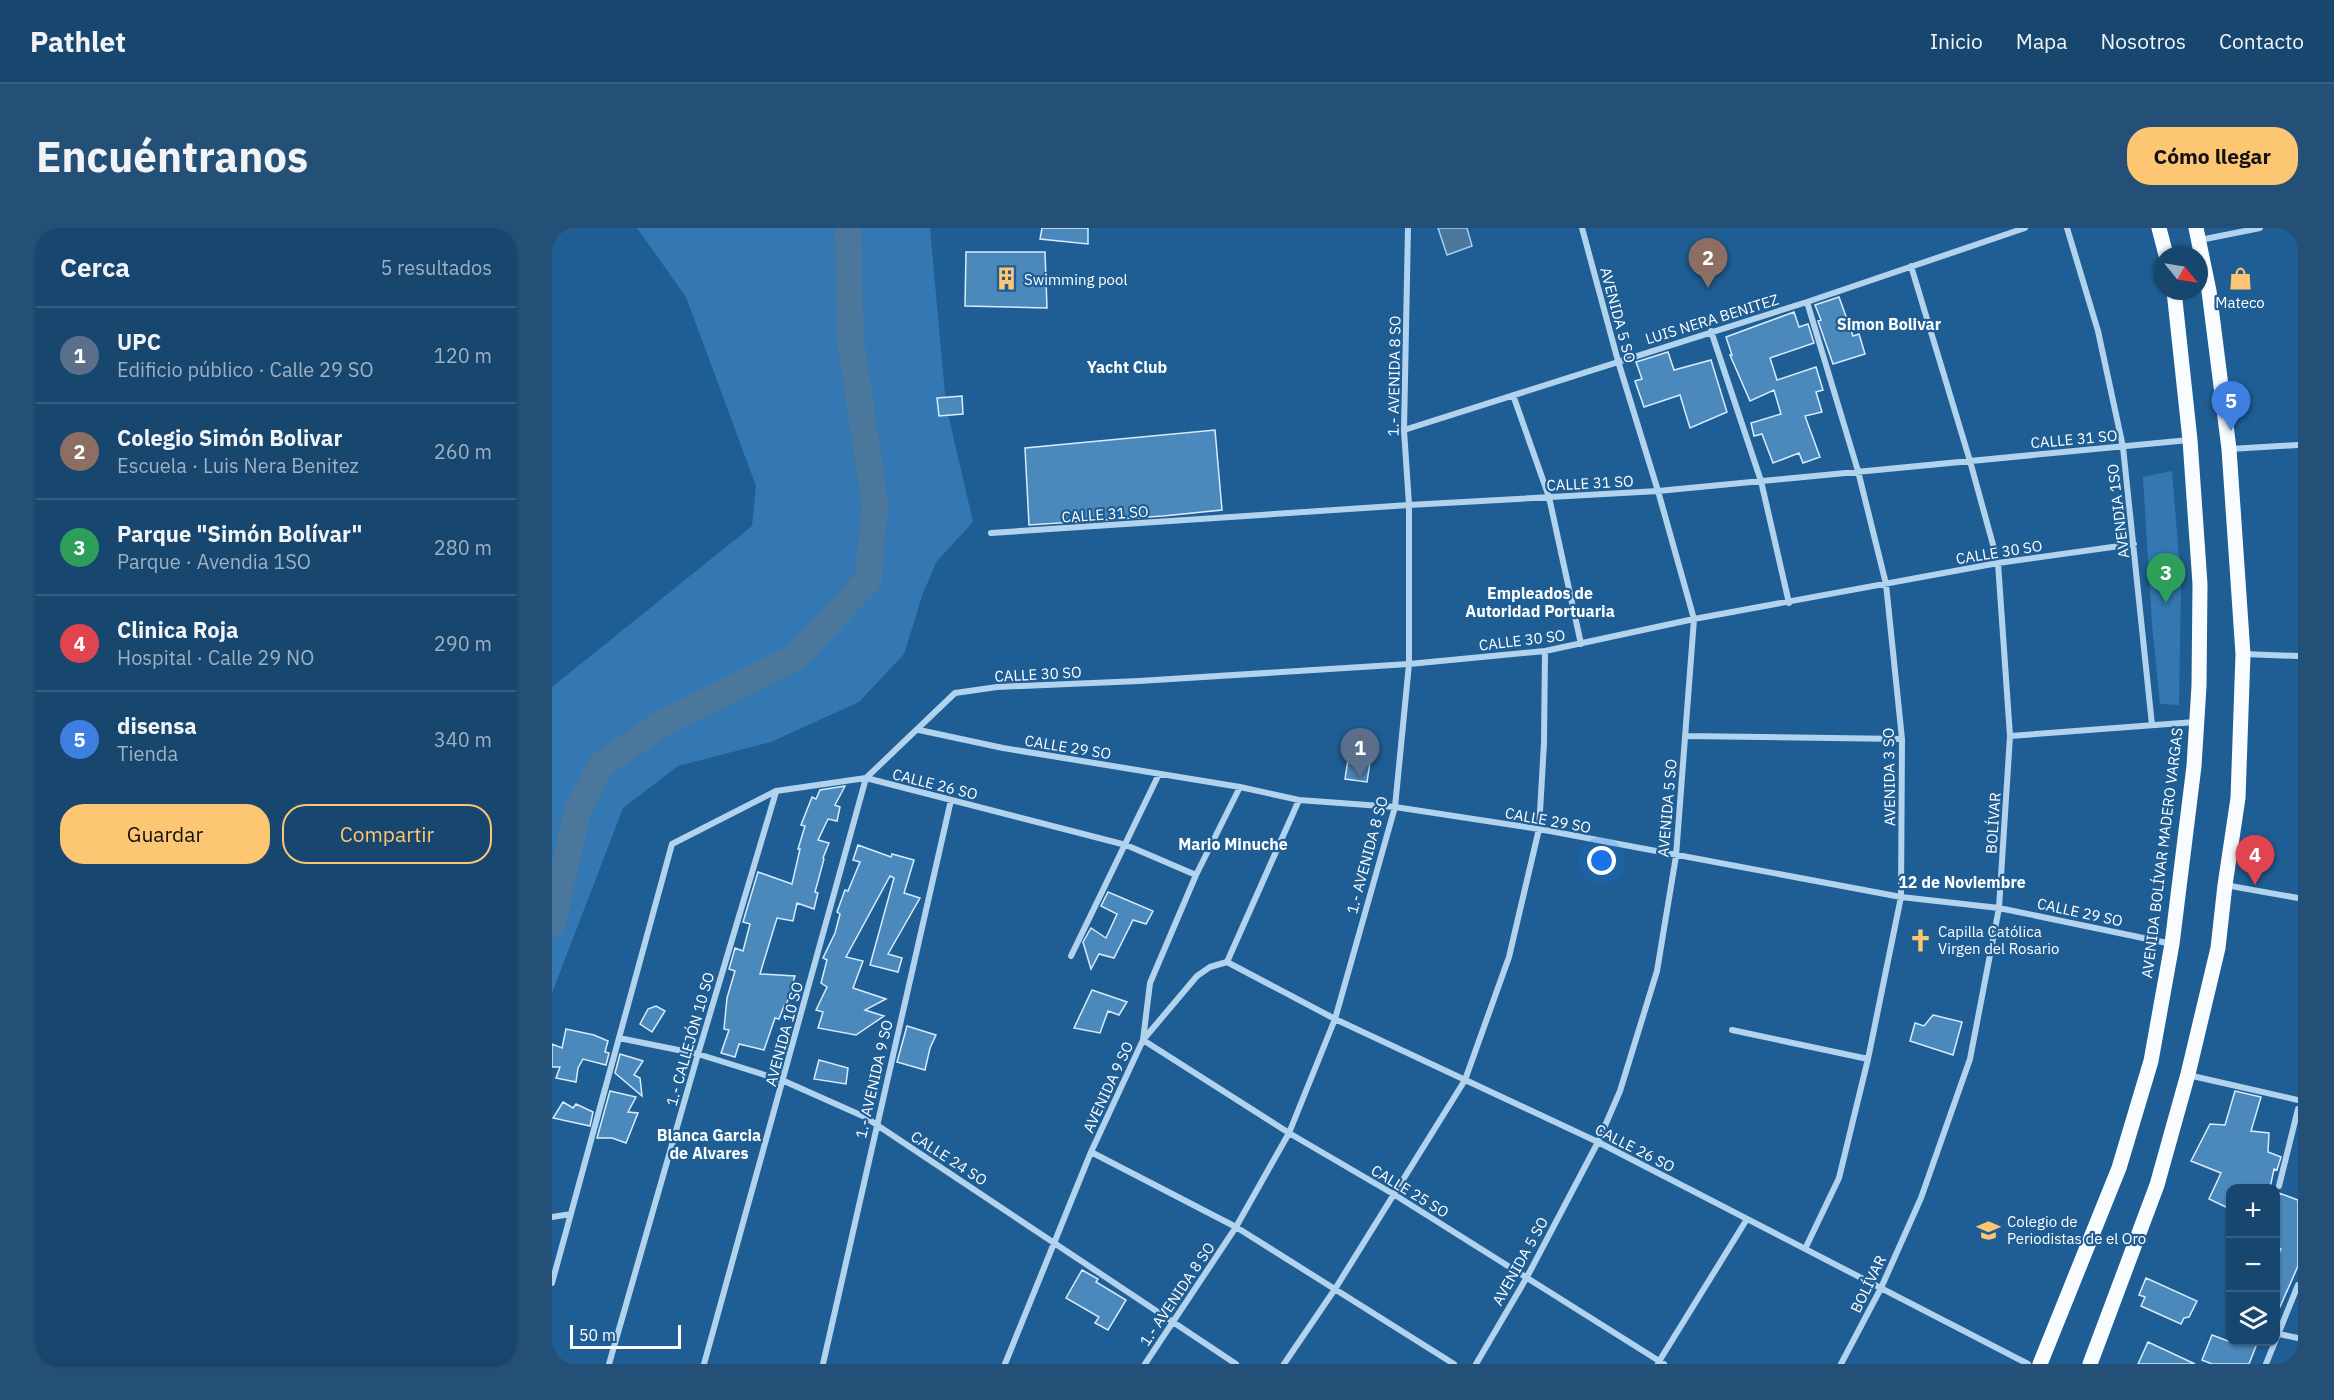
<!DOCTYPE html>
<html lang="es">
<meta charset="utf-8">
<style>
body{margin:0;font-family:"IBM Plex Sans",sans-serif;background:#245077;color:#f1f3f6}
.controls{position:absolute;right:18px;bottom:18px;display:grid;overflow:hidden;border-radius:12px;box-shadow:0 2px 4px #0004}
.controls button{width:54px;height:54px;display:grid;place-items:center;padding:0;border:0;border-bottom:2px solid #365e82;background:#17466f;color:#f1f3f6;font:30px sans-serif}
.compass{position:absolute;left:1602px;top:18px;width:54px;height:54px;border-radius:50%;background:#17466f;box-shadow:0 2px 4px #0004;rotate:120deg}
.scale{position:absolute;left:18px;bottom:15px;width:111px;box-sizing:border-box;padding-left:6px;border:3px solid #fff;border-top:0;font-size:16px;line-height:21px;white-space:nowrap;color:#fff;-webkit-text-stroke:4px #1f5e94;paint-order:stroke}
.you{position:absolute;left:1050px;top:633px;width:21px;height:21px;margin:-15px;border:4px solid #fff;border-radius:50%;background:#1a73e8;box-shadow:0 0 0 9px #1a73e833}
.badge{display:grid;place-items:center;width:39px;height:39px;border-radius:50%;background:#fcc672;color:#fff;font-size:20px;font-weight:700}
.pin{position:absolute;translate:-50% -50px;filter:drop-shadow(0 2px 3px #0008)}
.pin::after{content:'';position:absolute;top:32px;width:21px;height:18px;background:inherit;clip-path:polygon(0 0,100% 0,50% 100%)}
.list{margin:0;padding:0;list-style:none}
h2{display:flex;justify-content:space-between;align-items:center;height:78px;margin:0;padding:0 24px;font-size:26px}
h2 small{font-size:20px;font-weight:400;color:#9eb1c3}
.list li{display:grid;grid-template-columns:39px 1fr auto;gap:18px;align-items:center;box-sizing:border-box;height:96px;padding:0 24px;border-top:2px solid #365e82}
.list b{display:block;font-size:22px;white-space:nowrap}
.list p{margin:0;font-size:20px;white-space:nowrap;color:#9eb1c3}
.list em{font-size:20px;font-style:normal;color:#9eb1c3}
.actions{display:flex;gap:12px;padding:18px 24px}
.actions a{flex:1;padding:14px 0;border:2px solid #fcc672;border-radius:24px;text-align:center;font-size:21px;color:#fcc672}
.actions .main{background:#fcc672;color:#111}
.icon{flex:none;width:33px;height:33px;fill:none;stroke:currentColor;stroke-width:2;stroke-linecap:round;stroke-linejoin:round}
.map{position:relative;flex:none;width:1746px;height:1136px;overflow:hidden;border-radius:24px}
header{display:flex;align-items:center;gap:36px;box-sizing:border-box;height:84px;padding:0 30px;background:#17466f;border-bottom:2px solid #365e82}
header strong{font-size:28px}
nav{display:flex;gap:33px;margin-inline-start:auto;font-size:21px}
.intro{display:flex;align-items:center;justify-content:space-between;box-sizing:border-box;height:144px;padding:0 36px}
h1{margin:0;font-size:42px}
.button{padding:15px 27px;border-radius:24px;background:#fcc672;color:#111;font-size:21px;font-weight:700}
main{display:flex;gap:36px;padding:0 36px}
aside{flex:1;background:#17466f;border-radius:24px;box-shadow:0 2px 4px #0004}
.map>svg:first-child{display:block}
.green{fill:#3378b2}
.water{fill:#4b779d;stroke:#a5cff0;stroke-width:1.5}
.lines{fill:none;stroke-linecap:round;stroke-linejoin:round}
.river{stroke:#4b779d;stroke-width:27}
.building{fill:#4b89bd;stroke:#d8ebfa;stroke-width:1.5}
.street{stroke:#b2d3ee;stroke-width:6}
.primary{stroke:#f9fcff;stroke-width:15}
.labels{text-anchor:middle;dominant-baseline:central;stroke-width:4.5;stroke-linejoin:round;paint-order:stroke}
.poi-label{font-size:15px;fill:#fff;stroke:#1f5e94;text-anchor:start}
.street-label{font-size:15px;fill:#fff;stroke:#1f5e94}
.neighbourhood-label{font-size:16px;font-weight:bold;fill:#fff;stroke:#1f5e94}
</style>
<header>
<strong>Pathlet</strong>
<nav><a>Inicio</a><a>Mapa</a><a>Nosotros</a><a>Contacto</a></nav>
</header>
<div class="intro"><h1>Encuéntranos</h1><a class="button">Cómo llegar</a></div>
<main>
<aside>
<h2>Cerca<small>5 resultados</small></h2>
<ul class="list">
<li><span class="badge" style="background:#5c6f8a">1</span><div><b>UPC</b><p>Edificio público · Calle 29 SO</p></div><em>120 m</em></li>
<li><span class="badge" style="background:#8d6e63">2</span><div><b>Colegio Simón Bolivar</b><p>Escuela · Luis Nera Benitez</p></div><em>260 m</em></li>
<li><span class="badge" style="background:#2e9e5b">3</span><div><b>Parque &quot;Simón Bolívar&quot;</b><p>Parque · Avendia 1SO</p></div><em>280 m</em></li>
<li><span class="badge" style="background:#e0444e">4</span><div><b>Clinica Roja</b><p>Hospital · Calle 29 NO</p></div><em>290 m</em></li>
<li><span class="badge" style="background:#3f7fe0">5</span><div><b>disensa</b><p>Tienda</p></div><em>340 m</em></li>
</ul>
<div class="actions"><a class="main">Guardar</a><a>Compartir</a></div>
</aside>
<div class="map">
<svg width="1746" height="1136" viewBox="0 0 1746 1136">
<rect width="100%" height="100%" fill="#1f5e94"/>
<!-- green -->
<path class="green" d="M85,0H378L394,177L421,294L385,333L371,365L352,426L307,474L219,514L126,538L71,580L0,765V459L200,298L204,258L134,69Z
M1620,243L1629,355L1627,477L1608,476L1600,396L1591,249Z"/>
<!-- water -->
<path class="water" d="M886,0H915L920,18L895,27Z"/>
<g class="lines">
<!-- river -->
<path class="river" d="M0,696L26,582L49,537L109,496L244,429L316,352L323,276L298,109L296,0"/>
</g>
<!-- building -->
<path class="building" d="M490,0H536V16L488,11Z
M414,24H493L495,80L413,78Z
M1287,69L1301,108L1307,106L1313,126L1281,136L1266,93L1269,92L1263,77Z
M1242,84L1247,99L1256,96L1262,115L1218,130L1225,152L1264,139L1271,162L1264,164L1270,184L1253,188L1268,229L1251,235L1247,225L1221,235L1210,206L1202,208L1199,195L1229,186L1222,162L1198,173L1178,127H1180L1174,109Z
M1116,124L1122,142L1159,132L1175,184L1138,200L1128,167L1092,179L1083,153L1090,151L1084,134Z
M410,168L411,186L387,188L385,170Z
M663,202L670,282L611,288L477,297L473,220Z
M797,525L819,528L815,554L793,551Z
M293,558L283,577L288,579L285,593L276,591L266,612L277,615L271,630L272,631L263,664L266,665L262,681L245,675L241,693L225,690L208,746L243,748L234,778H232L227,791L223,790L212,822L187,816L183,829L169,825L177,802L172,801L175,770L183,743L177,741L183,720L191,723L198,696L191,694L206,644L240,656L248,621H246L253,598L249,597L260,569L264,571L268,562Z
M306,617L339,629L340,626L362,632L352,665L368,670L336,726L350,730L346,744L318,737L342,650L338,648L294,729L311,733L301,760L334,771L313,782L332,788L304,807L266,800L271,784L264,782L275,759L269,755L275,732L271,730L283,705L288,686L285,684L293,662L296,663L308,634L301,632Z
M556,664L601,683L594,696L581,692L562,730L547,726L539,741L531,714L539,700L554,710L565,686L549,678Z
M540,762L575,774L567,787L556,783L548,805L522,800Z
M104,778L113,783L100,804L88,796L96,781Z
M1381,787L1410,794L1401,827L1358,813L1363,795L1372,798Z
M355,798L384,807L378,820L373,842L345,834Z
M14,801L42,807L56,813L53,824L57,825L54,837L31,831L26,840L24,854L4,850L8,839H0V816L10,820Z
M68,826L91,833L82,847L88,850L90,868L63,845Z
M267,832L296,840L294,856L262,851Z
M58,863L84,869L76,884L86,885L74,915L60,910H45Z
M1683,863L1709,869L1699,903L1717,905L1716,924L1729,929L1725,942L1722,941L1718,960H1678V981L1657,971L1669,945L1639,933L1658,896L1673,897Z
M11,874L21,880L24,876L41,884L38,898L1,890Z
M1727,965L1746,972V1038L1724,1088V1032L1729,1021L1724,1019V976Z
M530,1042L546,1051L544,1054L574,1072L556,1102L543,1095L547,1089L514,1070Z
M1594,1050L1645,1073L1637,1089L1632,1090L1629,1096L1589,1078L1593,1069L1587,1067Z
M1660,1107L1676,1113H1706L1697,1136H1660L1650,1132Z
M1596,1114L1643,1136H1586Z"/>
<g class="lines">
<!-- street -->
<path class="street" d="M1515,0L1546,103L1571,219L1600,497
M1648,12L1708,0
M1159,103L1209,253L1237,375
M961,167L997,269L1029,416
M852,202L1255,74L1473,0
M1678,221L1746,217
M439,305L857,277L1106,263L1637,212
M1691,426L1746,428
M367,502L451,520L688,559L747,572L843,579L987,601L1349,669L1447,680L1620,716
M1133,508L1350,511
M1458,508L1643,494
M747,572L675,734L658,739L645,748L591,812L737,905L843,967L1112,1136
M1673,657L1746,670
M519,728L607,546
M675,734L783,791L1046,914L1476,1136
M1180,802L1316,831
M67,810L146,826L232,853L313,889L684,1136
M1636,847L1746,872
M539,924L684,999L902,1136
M1727,958L1746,881
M0,989L19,986
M1253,1021L1287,950L1316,831L1349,669L1350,511L1334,356L1306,243L1255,74
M0,1055L120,616L224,563L314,550L574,617L644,647
M1727,1106L1746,1110
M1106,1135L1195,991
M57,1136L146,826L224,564
M152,1136L314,550L403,465L445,459L587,453L857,436L993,423L1142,391L1446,335L1582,316
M271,1136L399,572
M453,1136L539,924L591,812L598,755L644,647L688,559
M593,1136L684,999L737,905L783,791L843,579L857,436V277L852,202L856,0
M732,1136L783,1061L913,852L957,729L987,601L992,515L993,423
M924,1136L975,1049L1046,914L1068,863L1105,743L1124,628L1142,391L1106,263L1066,133L1030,0
M1289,1136L1329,1060L1369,970L1418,831L1447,680L1458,508L1446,335L1418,233L1359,38
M1714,1136L1746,1057"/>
<!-- primary -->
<path class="primary" d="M1607,0L1614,27
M1488,1136L1567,940L1599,833L1620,716L1642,538L1647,458L1648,356L1638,212L1622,63
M1538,1136L1605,957L1636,846L1666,720L1673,657L1686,570L1691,426L1677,221L1657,63L1644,0"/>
</g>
<!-- icons -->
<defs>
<symbol id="shop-bare" viewBox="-9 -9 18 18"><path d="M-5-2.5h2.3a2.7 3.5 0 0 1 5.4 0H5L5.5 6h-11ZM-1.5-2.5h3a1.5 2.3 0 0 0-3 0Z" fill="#fcc672" stroke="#1f5e94" stroke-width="2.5" paint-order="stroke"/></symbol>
<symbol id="building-bare" viewBox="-9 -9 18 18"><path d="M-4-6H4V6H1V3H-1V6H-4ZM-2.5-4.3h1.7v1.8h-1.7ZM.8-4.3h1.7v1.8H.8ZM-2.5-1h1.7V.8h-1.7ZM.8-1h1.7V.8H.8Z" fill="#fcc672" stroke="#1f5e94" stroke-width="2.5" paint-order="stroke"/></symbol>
<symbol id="church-bare" viewBox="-9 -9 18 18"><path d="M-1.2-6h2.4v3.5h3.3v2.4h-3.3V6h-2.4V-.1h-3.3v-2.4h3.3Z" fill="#fcc672" stroke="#1f5e94" stroke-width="2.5" paint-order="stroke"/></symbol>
<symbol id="school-bare" viewBox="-9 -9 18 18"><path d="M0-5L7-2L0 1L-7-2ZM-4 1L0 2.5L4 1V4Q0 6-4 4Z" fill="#fcc672" stroke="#1f5e94" stroke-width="2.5" paint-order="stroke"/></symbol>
</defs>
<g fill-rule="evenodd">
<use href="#shop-bare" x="1672" y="34" width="33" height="33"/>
<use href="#building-bare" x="438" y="34" width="33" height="33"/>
<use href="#church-bare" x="1352" y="696" width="33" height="33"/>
<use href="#school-bare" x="1420" y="986" width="33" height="33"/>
</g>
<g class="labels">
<!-- poi labels -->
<g class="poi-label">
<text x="472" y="51">Swimming pool</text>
<text x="1688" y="74" text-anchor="middle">Mateco</text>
<text x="1386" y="703">Capilla Católica<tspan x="1386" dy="17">Virgen del Rosario</tspan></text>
<text x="1455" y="993">Colegio de<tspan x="1455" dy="17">Periodistas de el Oro</tspan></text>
</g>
<!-- street labels -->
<g class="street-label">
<text transform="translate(1066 87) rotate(75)">AVENIDA 5 SO</text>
<text transform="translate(1160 91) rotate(-17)">LUIS NERA BENITEZ</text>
<text transform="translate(842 148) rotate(-89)">1.- AVENIDA 8 SO</text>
<text transform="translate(1522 211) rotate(-5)">CALLE 31 SO</text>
<text transform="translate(1038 255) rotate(-3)">CALLE 31 SO</text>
<text transform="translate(1566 283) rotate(-97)">AVENDIA 1SO</text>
<text transform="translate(553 286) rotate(-4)">CALLE 31 SO</text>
<text transform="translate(1447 324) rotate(-9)">CALLE 30 SO</text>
<text transform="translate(970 412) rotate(-7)">CALLE 30 SO</text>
<text transform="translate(486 446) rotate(-3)">CALLE 30 SO</text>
<text transform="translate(516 519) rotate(9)">CALLE 29 SO</text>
<text transform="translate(1337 549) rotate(-91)">AVENIDA 3 SO</text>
<text transform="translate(383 556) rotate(14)">CALLE 26 SO</text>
<text transform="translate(1115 580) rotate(-85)">AVENIDA 5 SO</text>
<text transform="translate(996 592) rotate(10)">CALLE 29 SO</text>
<text transform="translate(1441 595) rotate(-86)">BOLÍVAR</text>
<text transform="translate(1610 625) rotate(-83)">AVENIDA BOLÍVAR MADERO VARGAS</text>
<text transform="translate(815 627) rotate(-75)">1.- AVENIDA 8 SO</text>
<text transform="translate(1528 684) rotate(12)">CALLE 29 SO</text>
<text transform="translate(232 806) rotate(-75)">AVENIDA 10 SO</text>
<text transform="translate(138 811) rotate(-74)">1.- CALLEJÓN 10 SO</text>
<text transform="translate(322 851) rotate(-77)">1.- AVENIDA 9 SO</text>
<text transform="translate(556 859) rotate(-65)">AVENIDA 9 SO</text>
<text transform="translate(1083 920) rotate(27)">CALLE 26 SO</text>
<text transform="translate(397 930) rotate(33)">CALLE 24 SO</text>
<text transform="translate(858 963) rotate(31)">CALLE 25 SO</text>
<text transform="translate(968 1033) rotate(-61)">AVENIDA 5 SO</text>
<text transform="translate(1316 1056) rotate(-64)">BOLÍVAR</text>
<text transform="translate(625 1066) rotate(-56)">1.- AVENIDA 8 SO</text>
</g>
<!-- neighbourhood labels -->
<g class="neighbourhood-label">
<text x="1337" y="96">Simon Bolivar</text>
<text x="575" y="139">Yacht Club</text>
<text x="988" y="365">Empleados de<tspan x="988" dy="18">Autoridad Portuaria</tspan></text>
<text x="681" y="616">Mario Minuche</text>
<text x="1410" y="654">12 de Noviembre</text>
<text x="157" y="907">Blanca Garcia<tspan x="157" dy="18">de Alvares</tspan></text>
</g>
</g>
</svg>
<div class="controls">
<button>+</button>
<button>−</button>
<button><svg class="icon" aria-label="layers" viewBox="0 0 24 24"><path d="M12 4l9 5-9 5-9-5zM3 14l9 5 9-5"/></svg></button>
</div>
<svg class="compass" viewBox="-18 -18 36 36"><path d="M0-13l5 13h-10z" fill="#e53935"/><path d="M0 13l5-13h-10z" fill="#9eb1c3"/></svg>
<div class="scale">50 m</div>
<div class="you"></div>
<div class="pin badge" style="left:808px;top:550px;background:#5c6f8a">1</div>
<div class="pin badge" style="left:1156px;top:60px;background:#8d6e63">2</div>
<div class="pin badge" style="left:1614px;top:375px;background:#2e9e5b">3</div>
<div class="pin badge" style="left:1703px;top:657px;background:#e0444e">4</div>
<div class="pin badge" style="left:1679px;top:203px;background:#3f7fe0">5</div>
</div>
</main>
